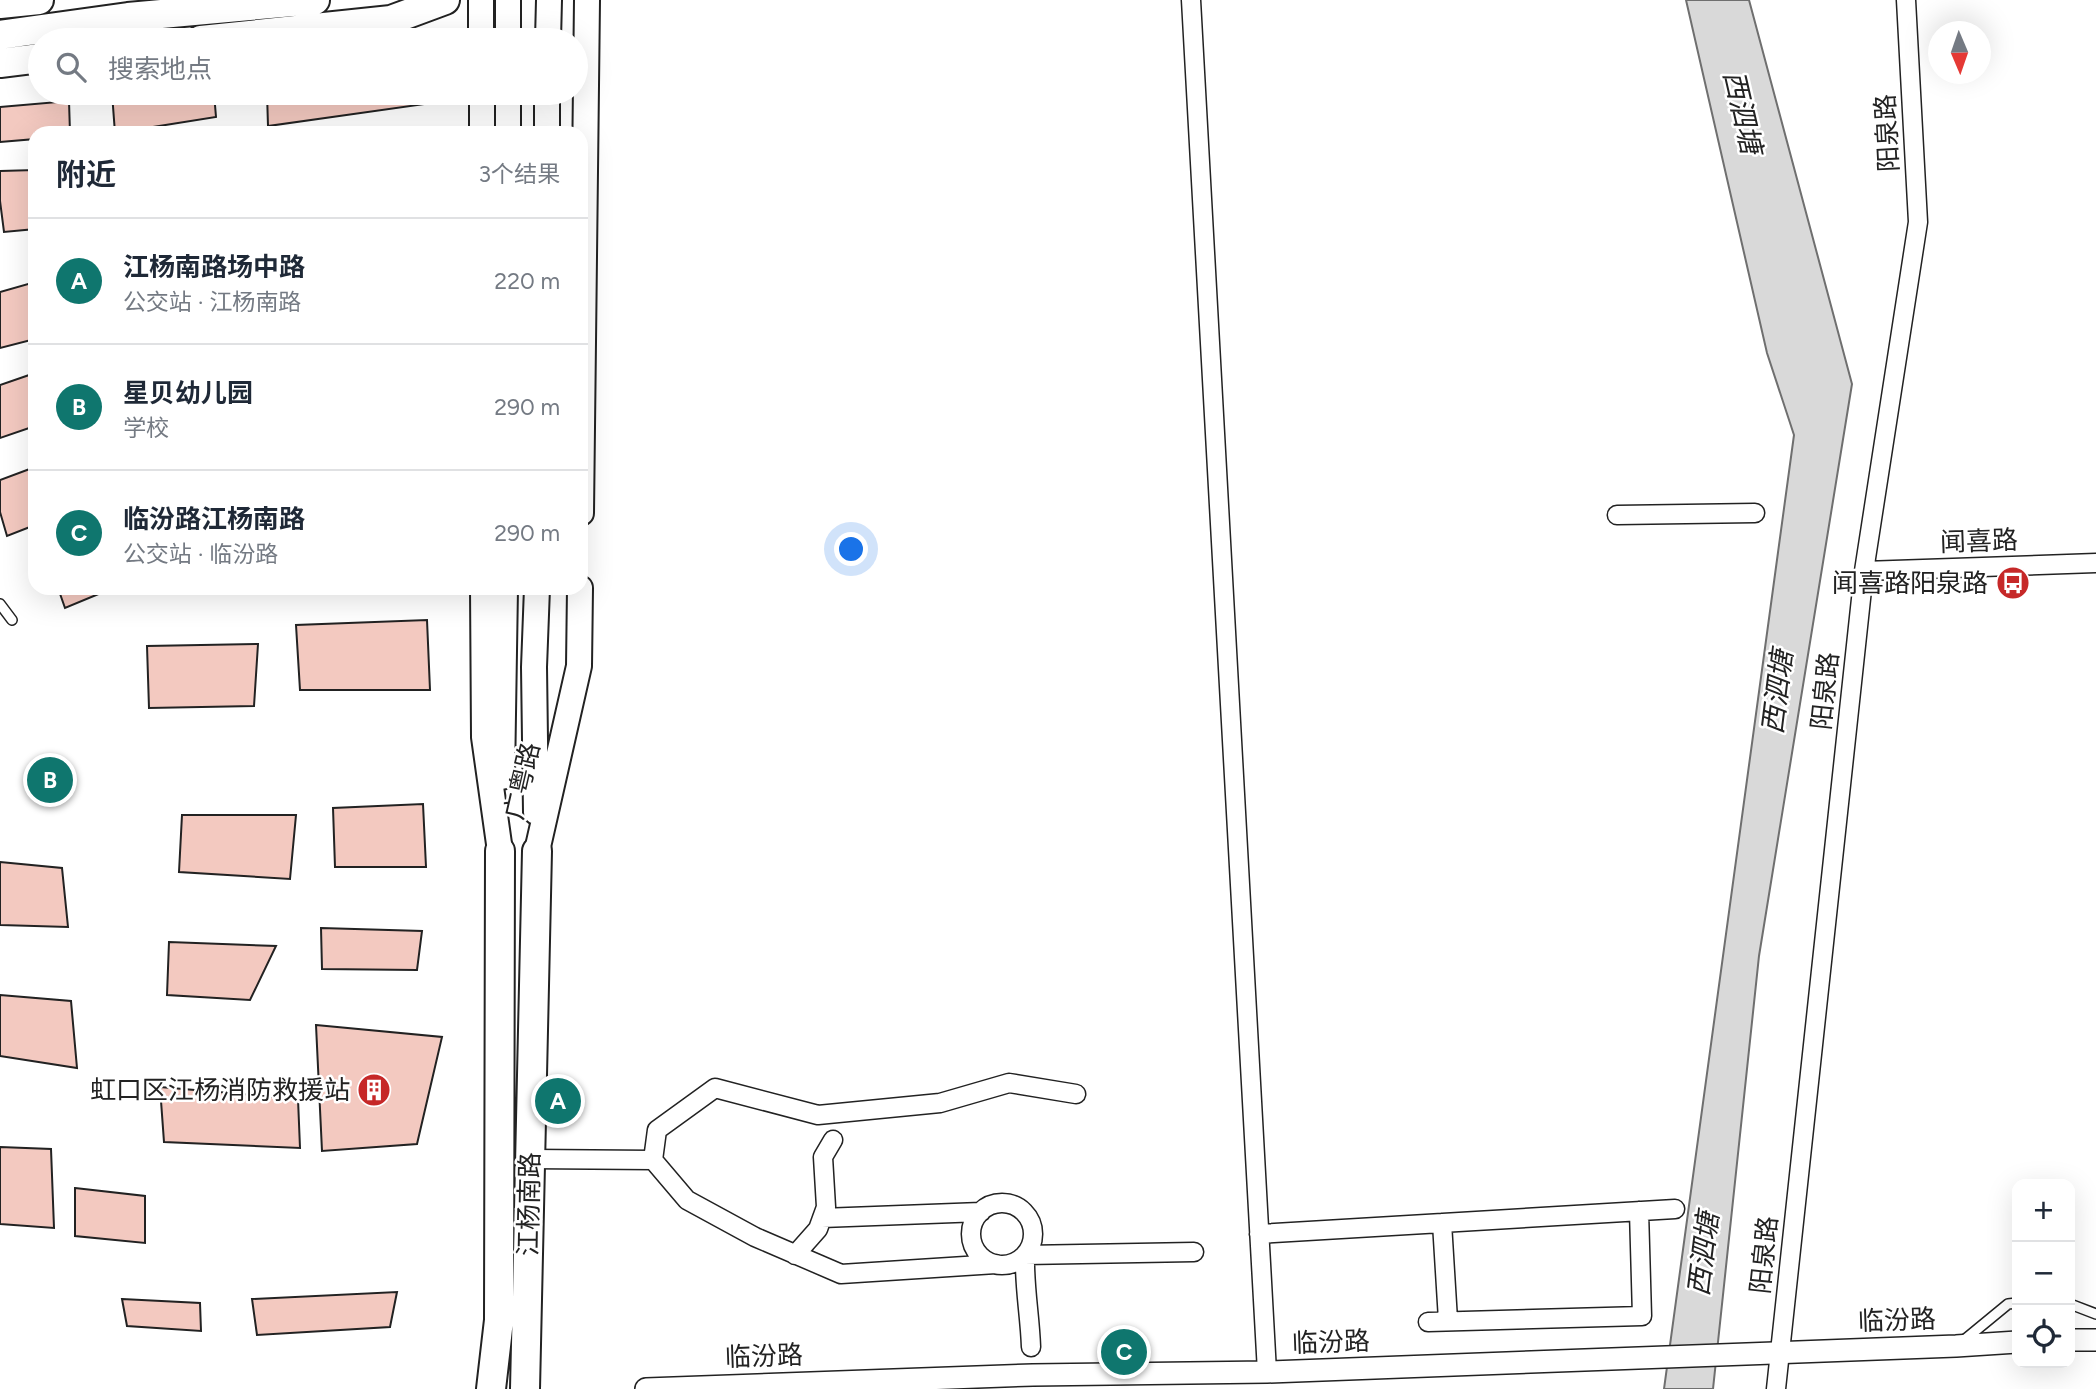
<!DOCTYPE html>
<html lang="zh">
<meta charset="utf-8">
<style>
body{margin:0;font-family:Figtree,"Noto Sans SC",sans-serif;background:#f2f2f3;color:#1f2937}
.controls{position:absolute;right:21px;bottom:21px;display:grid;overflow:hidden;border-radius:14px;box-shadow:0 7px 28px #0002}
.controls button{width:63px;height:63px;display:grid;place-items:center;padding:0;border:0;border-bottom:2px solid #e0e1e3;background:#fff;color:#1f2937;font:35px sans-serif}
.compass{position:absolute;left:1928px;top:21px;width:63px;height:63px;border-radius:50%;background:#fff;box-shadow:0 7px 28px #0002;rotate:178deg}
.you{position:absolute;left:852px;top:550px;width:24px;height:24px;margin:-18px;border:5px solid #fff;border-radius:50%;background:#1a73e8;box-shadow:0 0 0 10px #1a73e833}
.badge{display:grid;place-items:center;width:46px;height:46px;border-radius:50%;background:#0f766e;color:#fff;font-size:23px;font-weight:700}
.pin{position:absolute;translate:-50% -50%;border:4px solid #fff;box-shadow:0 2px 7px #0006}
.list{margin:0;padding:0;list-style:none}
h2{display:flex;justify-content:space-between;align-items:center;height:91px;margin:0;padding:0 28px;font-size:30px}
h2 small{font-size:23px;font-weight:400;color:#747a83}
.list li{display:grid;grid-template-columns:46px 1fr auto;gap:21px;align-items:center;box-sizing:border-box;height:126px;padding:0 28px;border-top:2px solid #e0e1e3}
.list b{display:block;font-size:26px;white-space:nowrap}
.list p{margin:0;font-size:23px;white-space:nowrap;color:#747a83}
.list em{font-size:23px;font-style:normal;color:#747a83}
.icon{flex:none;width:38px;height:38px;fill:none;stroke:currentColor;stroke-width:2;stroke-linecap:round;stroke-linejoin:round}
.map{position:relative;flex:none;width:2096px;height:1389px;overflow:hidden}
.search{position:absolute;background:#fff;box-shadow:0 7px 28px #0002;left:28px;top:28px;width:560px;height:77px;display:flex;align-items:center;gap:18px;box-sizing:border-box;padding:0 24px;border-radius:38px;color:#747a83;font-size:26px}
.panel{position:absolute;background:#fff;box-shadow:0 7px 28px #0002;left:28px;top:126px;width:560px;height:469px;border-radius:21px}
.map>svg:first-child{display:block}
.water{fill:#d9d9d9;stroke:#6f6f6f;stroke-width:2}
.building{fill:#f3c9c0;stroke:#222;stroke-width:2}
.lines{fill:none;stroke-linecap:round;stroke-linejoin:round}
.service-casing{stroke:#222;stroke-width:12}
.minor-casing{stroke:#222;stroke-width:21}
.tertiary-casing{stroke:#222;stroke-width:24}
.secondary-casing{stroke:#222;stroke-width:28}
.primary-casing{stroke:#222;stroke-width:32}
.service{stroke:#fff;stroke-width:9}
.minor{stroke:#fff;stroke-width:18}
.tertiary{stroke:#fff;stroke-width:21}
.secondary{stroke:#fff;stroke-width:24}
.primary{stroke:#fff;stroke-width:28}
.labels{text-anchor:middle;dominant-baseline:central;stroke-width:5;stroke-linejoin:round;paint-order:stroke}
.street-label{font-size:26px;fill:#222;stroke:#fff}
.poi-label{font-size:26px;fill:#222;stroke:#fff;text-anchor:end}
.water-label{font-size:28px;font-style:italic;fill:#222;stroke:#fff}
</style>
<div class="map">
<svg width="2096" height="1389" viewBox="0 0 2096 1389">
<rect width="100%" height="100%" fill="#fff"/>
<!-- water -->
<path class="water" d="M1686,0H1749L1852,384L1759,956L1713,1389H1664L1794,435L1767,353Z"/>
<!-- building -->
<path class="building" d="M112,93H214L216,117L115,133Z
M267,93H431L432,103L268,126Z
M69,101L70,133H35V139L0,142V107Z
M35,170V229L4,232L0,201V171Z
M35,282V339L0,348V292Z
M35,373V426L0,438V385Z
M35,467V525L7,536L0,512V480Z
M58,588H113L65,608Z
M427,620L430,690H300L296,625Z
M258,644L254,706L149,708L147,646Z
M423,804L426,867H335L333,808Z
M182,815H296L290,879L179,872Z
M0,862L62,868L68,927L0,925Z
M321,928L422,931L417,970L322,969Z
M169,942L276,946L250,1000L167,995Z
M0,995L71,1001L77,1068L0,1056Z
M316,1025L442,1037L417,1144L322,1151Z
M160,1087L298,1099L300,1148L164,1142Z
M0,1147L51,1149L54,1228L0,1224Z
M75,1188L145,1196V1243L75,1236Z
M397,1292L390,1327L257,1335L252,1299Z
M122,1299L200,1303L201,1331L127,1326Z"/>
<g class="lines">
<defs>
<path id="service" d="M0,604L12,620
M2070,1304L2096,1314
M1963,1341L2008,1304L2017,1303"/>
<path id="minor" d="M1191,0L1267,1372
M1617,515L1755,513
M1864,571L2096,563
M531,1159L653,1160
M971 1234a31 31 0 1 1 62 0a31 31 0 1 1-62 0Z
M822,1218L981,1212
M1442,1223L1448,1320
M1259,1234L1675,1209
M795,1255L818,1229L826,1207L823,1157L833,1140
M996,1264L841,1274L755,1237L687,1200L653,1160L657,1130L715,1088L818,1115L940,1103L1009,1083L1076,1094
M1428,1322L1642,1316L1639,1211
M1031,1347C1030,1316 1024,1286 1025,1255L1194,1252
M1776,1389L1864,571L1918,222L1906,0"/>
<path id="tertiary" d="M2070,1340H2096
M646,1389L1033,1375L1267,1372L1956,1346L2017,1342"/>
<path id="secondary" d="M481,0V40
M508,40V0
M548,40L549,0
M482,93V133
M508,133V93
M547,133V93
M581,513L587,0
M483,588L484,737L500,851
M502,777L505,588
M536,812L534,667L537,588
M537,851L579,666L580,588"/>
<path id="primary" d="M0,4L39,0
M0,35L128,17L315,0
M201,40L391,20L445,0
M0,63L40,58
M491,1389L499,1320L500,851
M525,1389L537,851"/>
</defs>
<!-- service casing -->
<use href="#service" class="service-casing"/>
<!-- minor casing -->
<use href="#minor" class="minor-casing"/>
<!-- tertiary casing -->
<use href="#tertiary" class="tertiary-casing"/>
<!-- secondary casing -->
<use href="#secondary" class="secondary-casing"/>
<!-- primary casing -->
<use href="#primary" class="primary-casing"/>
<!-- service -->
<use href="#service" class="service"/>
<!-- minor -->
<use href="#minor" class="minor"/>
<!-- tertiary -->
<use href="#tertiary" class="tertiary"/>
<!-- secondary -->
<use href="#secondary" class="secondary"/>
<!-- primary -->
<use href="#primary" class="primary"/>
</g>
<!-- icons -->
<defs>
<symbol id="bus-disc" viewBox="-11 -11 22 22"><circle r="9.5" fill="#c62828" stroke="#fff"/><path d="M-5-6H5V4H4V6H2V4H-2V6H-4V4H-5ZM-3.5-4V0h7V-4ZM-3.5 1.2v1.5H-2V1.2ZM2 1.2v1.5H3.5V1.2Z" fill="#fff"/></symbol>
<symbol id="building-disc" viewBox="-11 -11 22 22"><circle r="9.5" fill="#c62828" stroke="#fff"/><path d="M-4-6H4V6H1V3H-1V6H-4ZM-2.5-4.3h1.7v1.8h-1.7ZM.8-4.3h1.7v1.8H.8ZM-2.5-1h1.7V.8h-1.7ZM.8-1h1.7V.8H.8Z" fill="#fff"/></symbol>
</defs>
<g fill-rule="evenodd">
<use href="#bus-disc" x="1994" y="564" width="38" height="38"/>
<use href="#building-disc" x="355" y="1071" width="38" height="38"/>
</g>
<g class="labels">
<!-- street labels -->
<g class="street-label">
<text transform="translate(1887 133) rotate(-93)">阳泉路</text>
<text transform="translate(1979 541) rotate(-2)">闻喜路</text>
<text transform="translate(1825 691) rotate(-84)">阳泉路</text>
<text transform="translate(522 781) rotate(-77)">广粤路</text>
<text transform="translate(529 1204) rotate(-89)">江杨南路</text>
<text transform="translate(1764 1255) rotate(-84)">阳泉路</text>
<text transform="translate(1897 1320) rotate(-2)">临汾路</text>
<text transform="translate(1331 1342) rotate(-2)">临汾路</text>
<text transform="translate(764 1356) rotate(-2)">临汾路</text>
</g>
<!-- poi labels -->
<g class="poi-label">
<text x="1988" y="583">闻喜路阳泉路</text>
<text x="350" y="1090">虹口区江杨消防救援站</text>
</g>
<!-- water labels -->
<g class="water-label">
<text transform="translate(1743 112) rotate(77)">西泗塘</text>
<text transform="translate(1777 692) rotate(-83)">西泗塘</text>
<text transform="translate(1703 1254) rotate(-83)">西泗塘</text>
</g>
</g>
</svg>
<div class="controls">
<button>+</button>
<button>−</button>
<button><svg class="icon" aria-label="locate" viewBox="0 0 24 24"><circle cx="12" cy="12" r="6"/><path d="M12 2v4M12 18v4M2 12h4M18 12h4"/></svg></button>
</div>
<svg class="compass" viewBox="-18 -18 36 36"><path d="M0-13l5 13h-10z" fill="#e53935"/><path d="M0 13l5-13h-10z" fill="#747a83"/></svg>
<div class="you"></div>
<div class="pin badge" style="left:558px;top:1101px">A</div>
<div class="pin badge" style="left:50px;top:780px">B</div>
<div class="pin badge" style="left:1124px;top:1352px">C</div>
<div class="search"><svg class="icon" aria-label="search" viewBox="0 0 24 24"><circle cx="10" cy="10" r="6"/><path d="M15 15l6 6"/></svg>搜索地点</div>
<section class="panel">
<h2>附近<small>3个结果</small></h2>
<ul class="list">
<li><span class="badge">A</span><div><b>江杨南路场中路</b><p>公交站 · 江杨南路</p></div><em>220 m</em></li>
<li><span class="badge">B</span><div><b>星贝幼儿园</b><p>学校</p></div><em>290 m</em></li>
<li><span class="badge">C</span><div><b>临汾路江杨南路</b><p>公交站 · 临汾路</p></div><em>290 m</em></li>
</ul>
</section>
</div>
